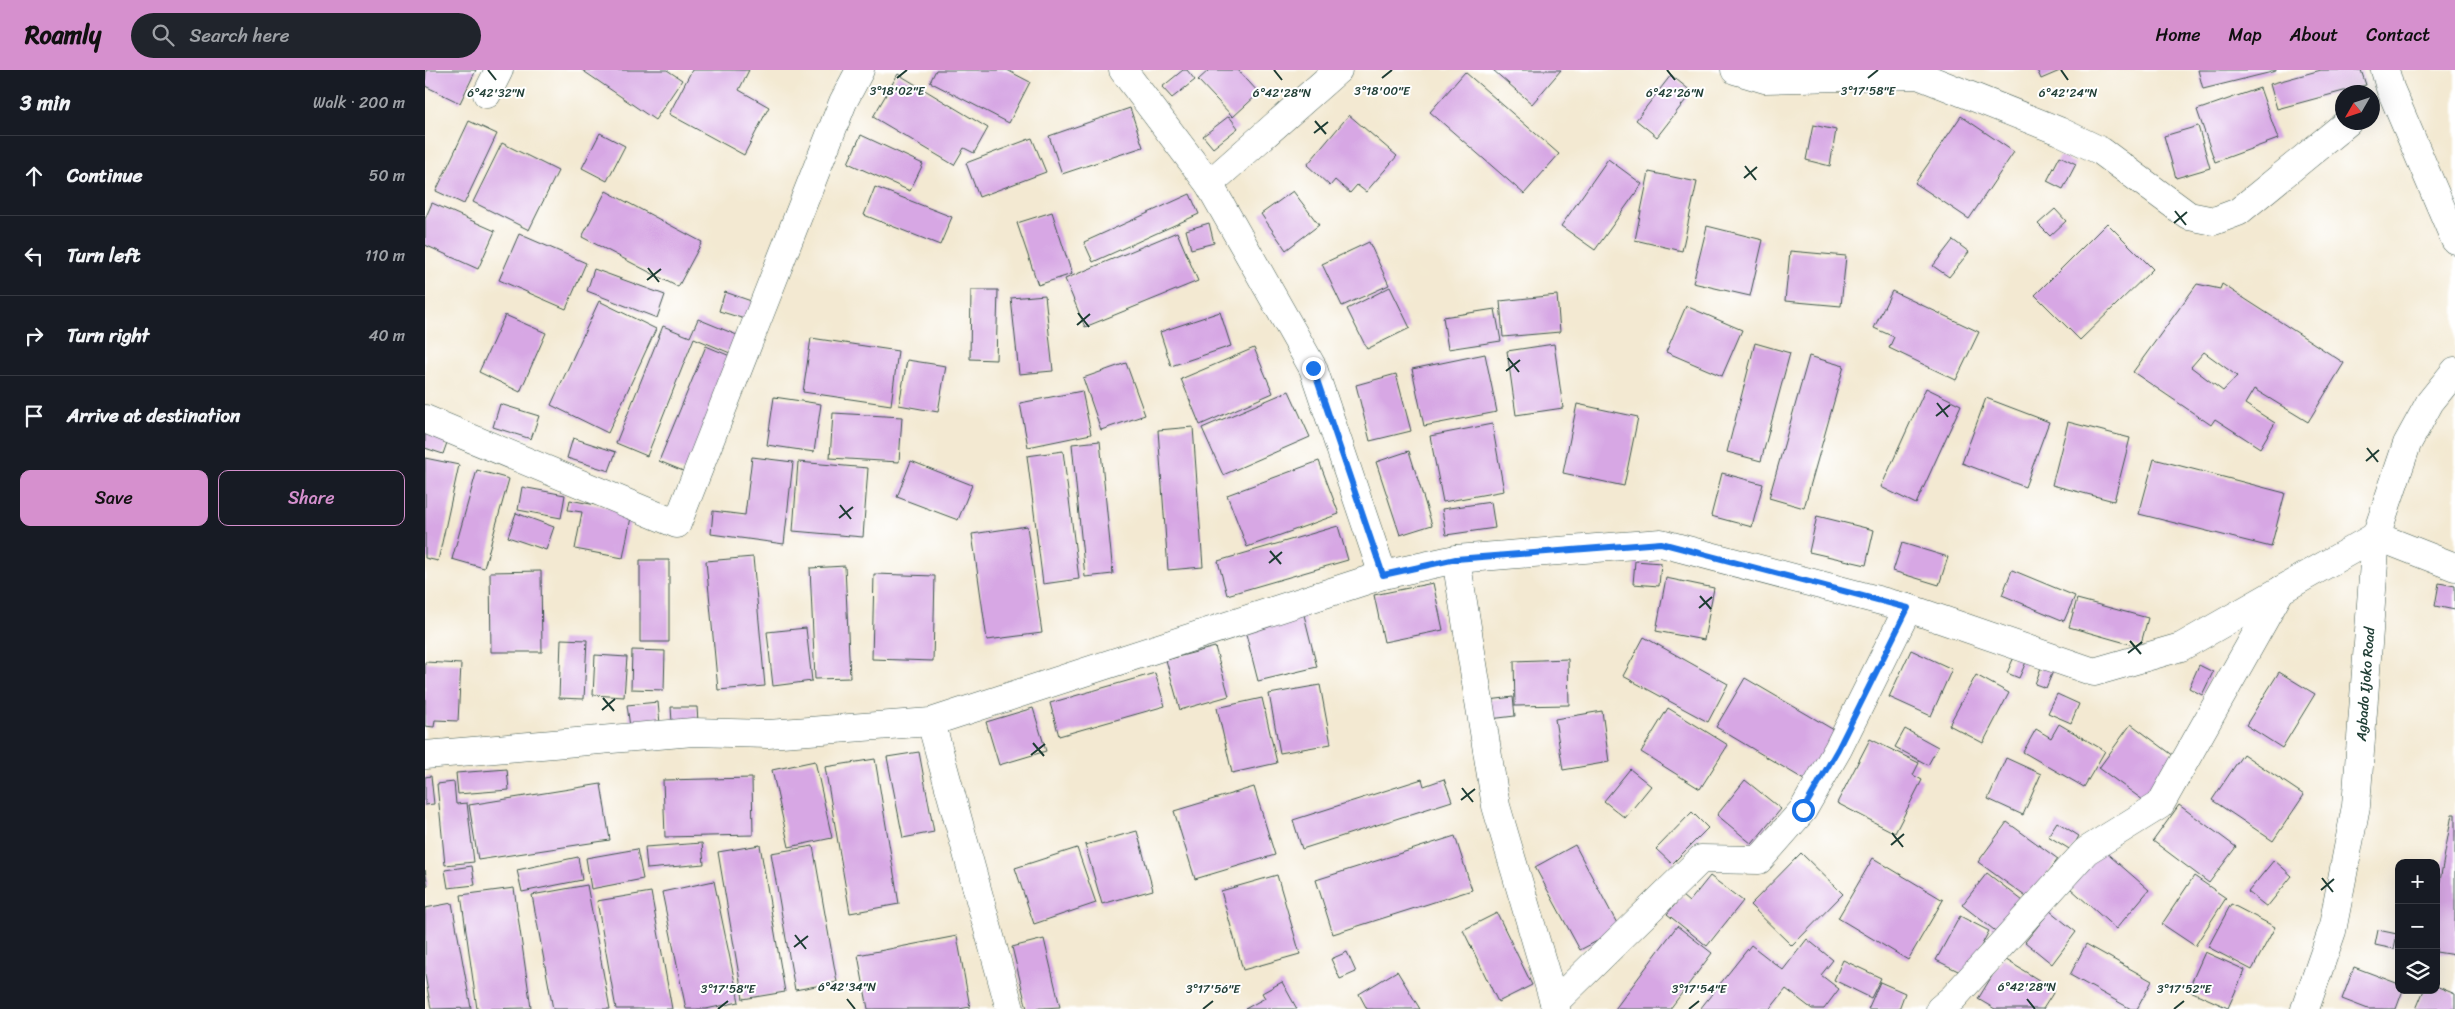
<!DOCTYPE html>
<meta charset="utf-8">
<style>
body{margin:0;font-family:Sriracha,sans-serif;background:#20242c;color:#f1f3f6}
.controls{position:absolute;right:15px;bottom:15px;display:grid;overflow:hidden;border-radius:10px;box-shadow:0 5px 20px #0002}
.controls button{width:45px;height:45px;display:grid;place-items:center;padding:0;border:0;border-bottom:1px solid #363941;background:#171b24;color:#f1f3f6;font:25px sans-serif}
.compass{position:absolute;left:1910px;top:15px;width:45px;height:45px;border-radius:50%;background:#171b24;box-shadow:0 5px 20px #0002;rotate:231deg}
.stop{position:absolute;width:15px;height:15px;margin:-11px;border:4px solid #1a73e8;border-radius:50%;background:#fff}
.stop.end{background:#1a73e8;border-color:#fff;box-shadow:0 1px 5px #0008}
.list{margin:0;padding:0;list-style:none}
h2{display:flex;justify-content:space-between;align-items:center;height:65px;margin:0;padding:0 20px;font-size:21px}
h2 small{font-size:16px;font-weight:400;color:#9ea1a6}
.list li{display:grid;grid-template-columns:32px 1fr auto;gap:15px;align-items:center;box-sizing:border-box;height:80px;padding:0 20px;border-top:1px solid #363941}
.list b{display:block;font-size:19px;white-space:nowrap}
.list em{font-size:16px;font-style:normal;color:#9ea1a6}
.actions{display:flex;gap:10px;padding:15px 20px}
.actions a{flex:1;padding:11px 0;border:1px solid #d690ce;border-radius:10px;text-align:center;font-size:18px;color:#d690ce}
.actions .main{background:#d690ce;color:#111}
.icon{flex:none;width:28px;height:28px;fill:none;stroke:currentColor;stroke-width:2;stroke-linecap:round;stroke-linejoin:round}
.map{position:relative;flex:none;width:2030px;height:939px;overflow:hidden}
header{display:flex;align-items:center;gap:30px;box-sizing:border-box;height:70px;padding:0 25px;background:#d690ce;color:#111}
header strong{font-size:24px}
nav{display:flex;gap:28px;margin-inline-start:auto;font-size:18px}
.search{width:350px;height:45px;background:#20242c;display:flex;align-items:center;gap:12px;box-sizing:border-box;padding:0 18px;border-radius:28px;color:#9ea1a6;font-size:19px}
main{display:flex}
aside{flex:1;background:#171b24}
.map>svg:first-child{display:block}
.building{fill:#d7a7e4;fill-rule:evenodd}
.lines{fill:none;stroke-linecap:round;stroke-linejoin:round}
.minor-casing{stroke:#3f574c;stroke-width:29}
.minor{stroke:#fff;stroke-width:28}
.route{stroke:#1a73e8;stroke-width:6}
.ticks{fill:none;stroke:#1f3d34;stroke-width:2}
.labels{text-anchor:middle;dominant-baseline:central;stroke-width:4;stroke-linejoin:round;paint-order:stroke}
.street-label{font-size:14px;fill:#1f3d34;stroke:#fff}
.ticks-label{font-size:12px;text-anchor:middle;fill:#1f3d34;stroke:#fff;stroke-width:4;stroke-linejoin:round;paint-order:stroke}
</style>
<header>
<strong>Roamly</strong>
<div class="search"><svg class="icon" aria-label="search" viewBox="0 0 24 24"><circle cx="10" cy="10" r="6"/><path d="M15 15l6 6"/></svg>Search here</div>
<nav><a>Home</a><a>Map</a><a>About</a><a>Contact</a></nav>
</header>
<main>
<aside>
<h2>3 min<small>Walk · 200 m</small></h2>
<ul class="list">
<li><svg class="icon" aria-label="ahead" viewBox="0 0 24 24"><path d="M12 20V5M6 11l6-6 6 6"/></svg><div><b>Continue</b></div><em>50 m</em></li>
<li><svg class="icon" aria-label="left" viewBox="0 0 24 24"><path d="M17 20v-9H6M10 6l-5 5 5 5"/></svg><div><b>Turn left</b></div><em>110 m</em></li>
<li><svg class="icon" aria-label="right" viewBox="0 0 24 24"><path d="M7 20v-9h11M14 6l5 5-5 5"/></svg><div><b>Turn right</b></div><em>40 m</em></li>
<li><svg class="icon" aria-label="arrive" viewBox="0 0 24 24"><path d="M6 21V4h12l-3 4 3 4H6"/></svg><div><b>Arrive at destination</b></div></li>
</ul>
<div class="actions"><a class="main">Save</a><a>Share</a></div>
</aside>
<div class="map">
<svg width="2030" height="939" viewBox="0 0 2030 939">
<rect width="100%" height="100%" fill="#fff"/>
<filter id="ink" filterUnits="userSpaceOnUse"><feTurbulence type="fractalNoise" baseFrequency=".02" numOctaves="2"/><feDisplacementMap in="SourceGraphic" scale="10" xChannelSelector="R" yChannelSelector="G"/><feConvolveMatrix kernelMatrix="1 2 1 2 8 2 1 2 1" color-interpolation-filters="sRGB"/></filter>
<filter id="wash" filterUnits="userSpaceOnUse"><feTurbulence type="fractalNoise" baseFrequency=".0096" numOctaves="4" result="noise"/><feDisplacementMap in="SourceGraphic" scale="20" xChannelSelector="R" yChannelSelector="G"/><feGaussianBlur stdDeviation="1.12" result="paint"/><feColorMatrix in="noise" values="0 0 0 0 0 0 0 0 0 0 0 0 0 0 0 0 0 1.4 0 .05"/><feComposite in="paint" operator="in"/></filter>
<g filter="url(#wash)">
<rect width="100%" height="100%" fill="#f3e9d2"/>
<g id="blocks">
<!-- building -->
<path class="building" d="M1,0H51L35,33L0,16Z
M157,0H242L257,10L230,50Z
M267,0H324L314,20L344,37L319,85L244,44Z
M511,0H582L605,12L584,53L505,12Z
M758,0H762L770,10L747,28L737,17Z
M784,0H813L834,23L808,47L773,10Z
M1068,0H1136L1107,34Z
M1612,0H1637L1616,9Z
M1773,0H1851V1L1778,19Z
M1896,0H1936L1941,15L1852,39L1845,14Z
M1040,2L1134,84L1099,124L1005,42Z
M473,4L563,58L549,83L539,78L529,95L448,47Z
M1246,5L1267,22L1232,67L1211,50Z
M1835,18L1853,69L1790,92L1772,40Z
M705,38L718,77L637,104L624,66Z
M924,45L972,86L941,122L932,115L925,123L910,110L905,116L882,95Z
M804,46L813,58L788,78L778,66Z
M1536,46L1589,82L1544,149L1490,113Z
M44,51L72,64L39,134L11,121Z
M1388,55L1411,60L1405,96L1381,90Z
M1773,56L1785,98L1751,108L1739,66Z
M175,63L200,76L182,111L157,98Z
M436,65L498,94L485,121L423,93Z
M607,68L621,102L554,127L541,93Z
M77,73L133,101L104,160L48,132Z
M1635,86L1651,94L1638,119L1622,111Z
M1183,89L1217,114L1170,180L1136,156Z
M1224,102L1272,112L1257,181L1210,170Z
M450,117L527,147L515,175L439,145Z
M181,121L277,172L253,217L157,167Z
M868,121L894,155L861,180L836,144Z
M765,124L774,144L668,192L659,172Z
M7,133L70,161L53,199L0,175V149Z
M1630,139L1641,151L1625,166L1613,154Z
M627,142L647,204L613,215L592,153Z
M784,153L789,173L766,179L761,160Z
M1682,153L1728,199L1655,270L1610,225Z
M1282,156L1338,170L1325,226L1268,213Z
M752,162L773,211L660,257L640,209Z
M94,164L161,193L141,239L74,210Z
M1528,170L1544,182L1524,207L1508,196Z
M944,172L964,215L917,236L897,194Z
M1365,181L1421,186L1416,236L1360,231Z
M169,199L240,225L232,248L162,221Z
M1772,214L1795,219L1797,214L1919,293L1883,352L1829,319L1820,334L1850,353L1835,378L1790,349L1786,355L1708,302ZM1779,282L1812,306L1798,321L1766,297Z
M965,217L985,258L942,279L922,239Z
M546,220H573L571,290L545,289Z
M1467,221L1554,262L1531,310L1464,278L1469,267L1449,258Z
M300,222L332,233L326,251L294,241Z
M620,225L628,301L594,304L586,228Z
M1132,225L1135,262L1078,267L1075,231Z
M174,231L231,259L183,363L126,335Z
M1261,236L1317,260L1297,306L1241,282Z
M1070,239L1076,271L1023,279L1018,247Z
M795,242L806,276L746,296L735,262Z
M80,245L121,263L95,322L54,302Z
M273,249L312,265L305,283L269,268L222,386L191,373L238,256L265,267Z
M386,268L473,281L466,335L378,322Z
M1330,273L1365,283L1336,391L1302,382Z
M1129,274L1138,338L1091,345L1082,281Z
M281,276L310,288L263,403L234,391Z
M829,278L848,323L775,355L756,309Z
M1060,284L1072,342L999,356L987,299Z
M1384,286L1419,296L1379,438L1344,428Z
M482,290L521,296L513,342L474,335Z
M701,293L720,345L676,360L658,308Z
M971,304L986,361L945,371L931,315Z
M1501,318L1536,335L1491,434L1456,417Z
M657,321L666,364L603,377L595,333Z
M864,321L885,367L798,405L777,358Z
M349,327L396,334L389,382L342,375Z
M1561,328L1624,352L1600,417L1537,393Z
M75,334L114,346L106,369L68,357Z
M1152,334L1213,347L1199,416L1138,403Z
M408,343L477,347L474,392L405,388Z
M1643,352L1705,368L1689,431L1627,415Z
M1067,354L1079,421L1018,432L1005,366Z
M768,357L778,497L743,500L733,360Z
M0,359L24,367L18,384L0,378Z
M148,368L191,382L184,401L142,388Z
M675,371L688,504L660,507L647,374Z
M638,381L654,509L618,514L602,386Z
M984,381L1007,455L975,465L951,392Z
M327,387L368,392L359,474L286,464L288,441L320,445Z
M0,388L34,395L13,491L0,488Z
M1729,389L1860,423L1846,477L1714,444Z
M486,391L547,415L533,450L472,427Z
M894,391L914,444L822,477L802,425Z
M373,392L443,398L438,467L368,461Z
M52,400L84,409L59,498L27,489Z
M1297,403L1338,414L1327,457L1286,446Z
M97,417L140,425L136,448L93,440Z
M145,430L207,442L198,488L150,479L157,442L143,440Z
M1066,432L1070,458L1021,465L1017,439Z
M91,443L129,457L121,480L83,467Z
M1392,446L1449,460L1441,495L1384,482Z
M602,456L617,563L562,570L547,464Z
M913,456L923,490L802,525L793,491Z
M1477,473L1523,487L1514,515L1468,501Z
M328,487L340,616L293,620L281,491Z
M215,490H244V572H215Z
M1210,491L1236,493L1234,516L1208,514Z
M420,496L425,608L390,609L385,498Z
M1587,500L1650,526L1639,551L1577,525Z
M116,501L117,582H66L65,502Z
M449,504L510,506L508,591L447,589Z
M1241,508L1289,518L1279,570L1231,561Z
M1008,513L1018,560L959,572L949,525Z
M2014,513L2030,516V540L2010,536Z
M1652,529L1723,548L1715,577L1644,557Z
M879,545L892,597L833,611L820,560Z
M381,558L387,611L348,616L342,562Z
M1219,567L1303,614L1283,652L1198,606Z
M136,569L162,570L159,629L134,628Z
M790,577L804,626L755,640L741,590Z
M207,580L240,581L239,620L206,619Z
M1486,580L1527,599L1506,646L1464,627Z
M170,585L202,587L199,627L168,625Z
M1589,587L1601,592L1594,608L1582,603Z
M1143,589L1144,635L1090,636L1089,591Z
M0,592L36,594L33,651L10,650L9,657L0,656Z
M1617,595L1629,599L1621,618L1610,614Z
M1774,595L1788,602L1777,625L1764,618Z
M1854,602L1890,624L1857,678L1821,655Z
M730,603L740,636L634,666L625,633Z
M1551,605L1584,623L1558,673L1524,655Z
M1320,608L1414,663L1385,713L1291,657Z
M895,615L906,674L855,683L844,624Z
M1632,624L1654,634L1646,653L1623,643Z
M1088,627L1090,646L1065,649L1064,630Z
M837,628L852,693L807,703L792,638Z
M233,632L235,654L205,657L202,635Z
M246,637H272L273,652H247Z
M608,638L621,681L574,695L561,652Z
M1243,638L1303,675L1275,719L1216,682Z
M1177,641L1184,692L1138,700L1130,649Z
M1634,654L1680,681L1659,717L1598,682L1611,659L1626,668Z
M1706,654L1753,689L1722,733L1674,698Z
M1480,659L1513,677L1503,695L1470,677Z
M1445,669L1494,693L1488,705L1497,710L1470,763L1412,733Z
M494,682L509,762L478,768L462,687Z
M1818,684L1879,725L1848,771L1787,730Z
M1581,688L1616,704L1598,745L1563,729Z
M450,689L474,834L425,843L400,697Z
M390,691L407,768L364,777L347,700Z
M82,699L84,720L33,724L31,703Z
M1205,699L1226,716L1200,748L1179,731Z
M6,706L9,734L0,735V707Z
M327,708L328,765L240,767L238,710Z
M997,709L999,716L1019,709L1027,731L877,779L868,750Z
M1320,710L1356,739L1327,774L1292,745Z
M29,712L31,734L42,733L49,792L20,795L12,714Z
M176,714L185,770L53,790L44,735Z
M829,717L850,785L770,809L749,741Z
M1754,735L1811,777L1784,813L1728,771Z
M1267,742L1283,758L1247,794L1231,779Z
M2027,744H2030V885L2011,882V833Z
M1582,752L1633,789L1604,829L1553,792Z
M1632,752L1654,766L1646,780L1623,766Z
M712,761L728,820L677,834L660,775Z
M1030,766L1047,820L908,864L891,810Z
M277,773L279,794L222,799L220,777Z
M335,775L360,922L318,929L293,782Z
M1150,775L1195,859L1155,880L1110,797Z
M388,776L412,912L370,920L346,783Z
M652,778L671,833L609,854L590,798Z
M212,779L218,809L166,819L161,788Z
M1678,780L1724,820L1691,859L1645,818Z
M1376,783L1418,824L1367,876L1325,835Z
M153,787L157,810L97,822L92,800Z
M1448,788L1518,830L1483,890L1413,848Z
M1849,790L1867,806L1842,837L1823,822Z
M47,796L50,815L23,818L20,800Z
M0,800L3,816L0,817Z
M1562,803L1598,831L1573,863L1537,835Z
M852,805L875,884L818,900L796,821Z
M1285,806L1318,831L1282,876L1242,844L1257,826L1264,832Z
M1769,806L1801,828L1770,876L1737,854Z
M289,811L314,932L281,939H261L237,822Z
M162,815L185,939H128L107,825Z
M89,818L106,938L52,939L36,825Z
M226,822L247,939H191L172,831Z
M27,833L46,938L6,939L0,905V838Z
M1806,834L1850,857L1827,900L1783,877Z
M1625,841L1651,862L1627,894L1600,872Z
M1072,843L1107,915L1073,932L1038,860Z
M1535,846L1564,861L1541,905L1511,890Z
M1252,856L1287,883L1245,939H1190Z
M1953,860L1972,864L1969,879L1950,875Z
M532,866L545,937L534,939H443L433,885Z
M619,869L635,937L602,939L587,877Z
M1382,869L1408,890L1396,905L1414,919L1399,939H1387L1361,919L1345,939H1275L1326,875L1358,900Z
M1661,874L1727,911L1712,939H1706L1645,905Z
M922,882L931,902L915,909L906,889Z
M1780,882L1820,900L1803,938L1763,920Z
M1578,888L1630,920L1618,939H1570L1553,929Z
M1418,890L1456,908L1446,928L1409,910Z
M1929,897L1974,914V920H1978L1971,939H1943L1917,929Z
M972,901L995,939H942L934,924Z
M857,912L872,939H820L840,928L837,923Z
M1455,912L1480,923L1474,939H1443Z
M2011,916L2030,924V939H1991L1999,920H2011Z"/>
</g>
</g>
<g filter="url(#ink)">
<use href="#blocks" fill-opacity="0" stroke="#3f574c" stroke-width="1"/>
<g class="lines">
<defs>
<g id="minor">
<path d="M698,0L784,114L888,298L958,505"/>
<path d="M1310,0L1340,9L1493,5L1634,61L1676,81L1764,146L1789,151L1813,142L1923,52"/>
<path d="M1960,0L1965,18L2030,170"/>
<path d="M62,24L74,0"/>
<path d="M784,114L913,0"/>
<path d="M0,349L252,454L418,32L435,0"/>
<path d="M1031,489L1071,736L1131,939"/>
<path d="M506,652L585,939"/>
<path d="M0,685L268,662L343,664L506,652L958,505L1031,489L1236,473L1483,538L1669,602L1756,577L1951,466L2030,497"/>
<path d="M1129,933L1276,789L1334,790L1378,740L1413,679L1483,538"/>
<path d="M1515,939L1528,928L1661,781L1735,735L1856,520"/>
<path id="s1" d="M1880,939L1907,861L1931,736L1951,466L1982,374L2005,332L2030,301"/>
</g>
</defs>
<!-- minor casing -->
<use href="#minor" class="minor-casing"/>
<!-- minor -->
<use href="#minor" class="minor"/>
</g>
</g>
<g class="lines" filter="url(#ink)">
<!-- route -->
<path class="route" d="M888,298L958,505L1031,489L1236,473L1483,538L1413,679L1378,740"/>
</g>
<!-- ticks -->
<path class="ticks" d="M63,0L71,10M849,0L857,10M1242,0L1250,10M1636,0L1643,10M472,8L482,0M957,8L967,0M1443,8L1453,0M890,51L901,64M889,63L903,52M1320,96L1331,110M1319,108L1332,97M1750,141L1761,155M1749,153L1762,142M223,198L234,212M222,210L236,199M653,243L664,257M652,255L665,244M1083,288L1094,302M1081,301L1095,290M1512,333L1523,347M1511,346L1525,335M1942,378L1953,392M1941,391L1954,380M415,435L426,449M414,448L428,437M845,481L856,494M844,493L857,482M1275,526L1286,539M1274,538L1287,527M1705,571L1716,584M1703,583L1717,572M178,628L189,641M177,640L190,629M608,673L619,686M606,685L620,674M1037,718L1048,732M1036,730L1050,719M1467,763L1478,777M1466,775L1479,764M1897,808L1908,822M1896,820L1909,809M370,865L381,879M369,877L383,866M422,929L430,939M1602,929L1610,939M293,939L303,931M778,939L788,931M1264,939L1274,931M1749,939L1759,931"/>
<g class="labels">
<!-- street labels -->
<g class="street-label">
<text stroke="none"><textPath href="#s1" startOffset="332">Agbado Ijoko Road</textPath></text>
</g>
</g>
<g class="ticks-label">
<text x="472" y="25">3°18'02"E</text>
<text x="957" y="25">3°18'00"E</text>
<text x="1443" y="25">3°17'58"E</text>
<text x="71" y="27">6°42'32"N</text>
<text x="1250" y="27">6°42'26"N</text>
<text x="1643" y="27">6°42'24"N</text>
<text x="857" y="27">6°42'28"N</text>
<text x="422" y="921">6°42'34"N</text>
<text x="1602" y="921">6°42'28"N</text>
<text x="303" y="923">3°17'58"E</text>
<text x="788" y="923">3°17'56"E</text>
<text x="1274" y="923">3°17'54"E</text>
<text x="1759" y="923">3°17'52"E</text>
</g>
</svg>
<div class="controls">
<button>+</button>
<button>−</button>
<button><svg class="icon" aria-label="layers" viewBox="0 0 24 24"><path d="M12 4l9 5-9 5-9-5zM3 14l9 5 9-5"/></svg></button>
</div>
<svg class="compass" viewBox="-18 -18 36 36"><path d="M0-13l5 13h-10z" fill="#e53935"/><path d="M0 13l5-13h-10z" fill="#9ea1a6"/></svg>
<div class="stop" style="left:1378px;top:740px"></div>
<div class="stop end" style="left:888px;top:298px"></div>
</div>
</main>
